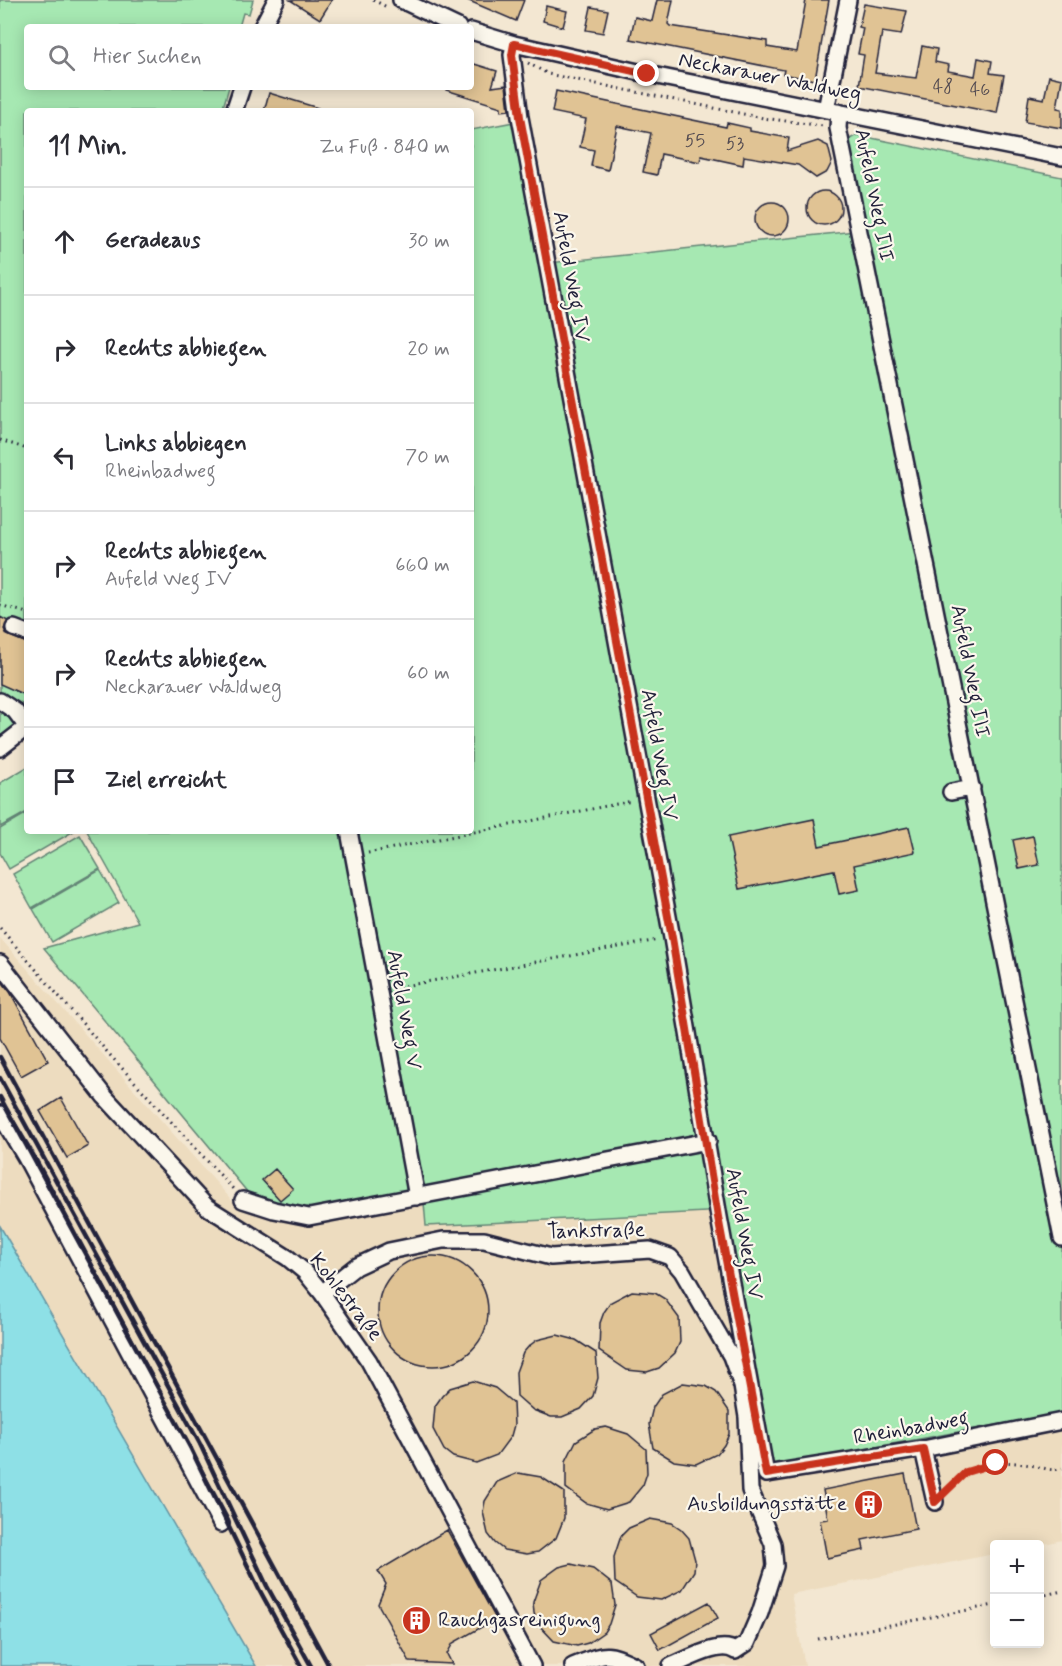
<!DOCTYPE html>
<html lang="de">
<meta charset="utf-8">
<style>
body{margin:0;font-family:Mynerve,sans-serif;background:#f7f7f7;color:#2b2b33}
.controls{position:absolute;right:18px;bottom:18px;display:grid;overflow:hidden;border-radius:6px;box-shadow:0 3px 15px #0003}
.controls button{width:54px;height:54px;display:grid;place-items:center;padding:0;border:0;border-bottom:2px solid #e1e1e2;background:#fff;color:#2b2b33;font:30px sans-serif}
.stop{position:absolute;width:18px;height:18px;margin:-14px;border:4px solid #c8321e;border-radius:50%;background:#fff}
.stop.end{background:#c8321e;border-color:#fff;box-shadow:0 2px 6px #0008}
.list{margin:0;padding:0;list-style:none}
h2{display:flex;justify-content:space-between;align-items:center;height:78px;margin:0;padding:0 24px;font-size:26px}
h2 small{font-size:20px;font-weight:400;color:#7c7c81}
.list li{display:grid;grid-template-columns:39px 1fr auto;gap:18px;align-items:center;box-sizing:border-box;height:108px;padding:0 24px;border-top:2px solid #e1e1e2}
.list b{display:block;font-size:22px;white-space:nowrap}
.list p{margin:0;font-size:20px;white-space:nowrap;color:#7c7c81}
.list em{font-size:20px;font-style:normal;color:#7c7c81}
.icon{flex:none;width:33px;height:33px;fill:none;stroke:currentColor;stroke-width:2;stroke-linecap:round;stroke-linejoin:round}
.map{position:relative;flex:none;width:1062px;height:1666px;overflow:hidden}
.search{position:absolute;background:#fff;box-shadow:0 3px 15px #0003;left:24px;top:24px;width:450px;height:66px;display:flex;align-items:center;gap:15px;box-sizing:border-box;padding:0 21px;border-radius:6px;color:#7c7c81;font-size:22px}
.panel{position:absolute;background:#fff;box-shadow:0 3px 15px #0003;left:24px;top:108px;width:450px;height:726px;border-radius:6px}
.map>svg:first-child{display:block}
.built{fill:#eddcbf}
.green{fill:#a6e8b2;stroke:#648576;stroke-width:1.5}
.water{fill:#8ee0e6;stroke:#6394a2;stroke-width:1.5}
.building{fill:#e0c394;stroke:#22223b;stroke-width:1.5}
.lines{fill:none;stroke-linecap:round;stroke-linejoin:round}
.minor-casing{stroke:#22223b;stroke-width:20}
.path{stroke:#22223b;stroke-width:3;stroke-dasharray:1.5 4.5;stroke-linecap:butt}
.minor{stroke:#fbf7ec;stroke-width:15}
.rail{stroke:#22223b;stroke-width:4.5}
.route{stroke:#c8321e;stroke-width:8}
.labels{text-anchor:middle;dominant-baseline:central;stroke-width:4.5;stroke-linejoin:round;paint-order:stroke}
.number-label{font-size:18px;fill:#524a51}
.street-label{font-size:21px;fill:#22223b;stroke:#fbf7ec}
.poi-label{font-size:21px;fill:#22223b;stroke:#fbf7ec;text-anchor:end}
</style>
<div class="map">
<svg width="1062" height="1666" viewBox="0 0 1062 1666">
<rect width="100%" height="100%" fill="#f3e7d2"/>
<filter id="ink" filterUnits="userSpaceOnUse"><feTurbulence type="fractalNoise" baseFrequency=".0167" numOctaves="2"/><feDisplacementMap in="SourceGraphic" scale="12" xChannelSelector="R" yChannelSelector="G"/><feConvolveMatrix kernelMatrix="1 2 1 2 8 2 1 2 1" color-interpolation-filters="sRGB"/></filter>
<g filter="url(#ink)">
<!-- built -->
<path class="built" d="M0,938L237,1206L308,1223L424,1202L426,1226L714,1211L763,1479L915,1454L926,1460L937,1459L945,1452L1062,1427V1540L1040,1545L994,1544V1554L791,1594L805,1666H256L0,1226Z"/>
<!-- green -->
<path class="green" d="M0,0H253L249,14L243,13L239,27H27V87H229L222,111H27V699L14,714L16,727L0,742Z
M514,122L539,264L856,231L861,212L848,140L857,135L1062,177V1413L771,1466L726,1211L426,1226L423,1191L308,1211L249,1194L44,948L138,922L87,831H471V130Z
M27,767V812L0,827V783Z
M27,813V831H74L9,869L0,853V829Z
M80,835L100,869L32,908L13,874Z
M100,870L119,903L52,942L33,909Z"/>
<!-- water -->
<path class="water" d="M0,1226L256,1666H0Z"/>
<!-- building -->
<path class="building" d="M290,0H332L320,19Z
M467,0H524L516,21Z
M657,0H673L668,24L670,26L767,41V47L797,52L806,0H829L815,80L783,74L784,70L630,39L635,17L652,21Z
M864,4L907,11L901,35L882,32L875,73L916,78L922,46L937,49L935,62L949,65L948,71L975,76L978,58L992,61L990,73L1004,75L997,113L859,86L864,55L858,54L863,28L859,27Z
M546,6L567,11L563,27L543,21Z
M591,7L608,10L603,33L586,30Z
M471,63L497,71L492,87L506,85L509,110L501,111V107L446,90V87H471Z
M1049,76L1062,79L1057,108L1062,109V128L1025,122L1029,96L1044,99Z
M556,91L726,127L727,123L750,128V131L789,138L787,151L818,141L828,146L832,162L827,172L816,178L798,165L744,156L743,165L701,156L700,162L661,154L657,175L643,172L651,133L617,126L608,170L591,166L594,150L580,147L586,119L552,112Z
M269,93L318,108L317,111H264Z
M807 208a17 17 0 1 1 34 0a17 17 0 1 1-34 0Z
M755 219a17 17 0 1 1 34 0a17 17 0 1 1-34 0Z
M0,617L8,621L4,629L7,635L27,643V696L0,684Z
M814,819L819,846L909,827L915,852L854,865L859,890L839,894L834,870L739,889L728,837Z
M1033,836L1039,865L1019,869L1013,840Z
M0,979L10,992L48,1061L21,1076L0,1038Z
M61,1098L88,1146L67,1158L40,1111Z
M275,1169L293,1189L280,1200L262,1180Z
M378 1311a55 55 0 1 1 110 0a55 55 0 1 1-110 0Z
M632,1291L655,1293L665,1299L679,1318L680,1342L675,1353L659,1368L647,1372L627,1370L599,1351L600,1323L604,1312L611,1302Z
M557,1335L576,1340L596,1353L598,1378L593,1396L581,1409L562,1417H551L533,1410L517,1396L516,1372L523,1353L529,1346L537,1340Z
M473,1381L495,1388L513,1403L514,1425L511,1436L497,1455L476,1463L453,1457L444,1450L433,1429L435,1406L442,1396L450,1388Z
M683,1383L706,1386L716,1392L729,1411V1434L724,1445L717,1454L696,1464L674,1461L653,1448L649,1424L653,1407L662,1394Z
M606,1427L628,1434L646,1449L647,1473L643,1485L629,1502L607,1509L586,1503L566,1488V1461L576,1441L595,1429Z
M518,1473L541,1477L564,1492V1518L556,1538L538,1552L527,1554L504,1550L495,1543L488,1534L483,1512L485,1501L497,1482Z
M905,1474L916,1529L862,1540L864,1550L827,1558L820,1520L828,1519L823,1490Z
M650,1519L672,1523L681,1529L689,1538L695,1560L694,1571L682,1590L661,1600L637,1597L615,1582L614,1557L621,1536L629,1528Z
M447,1530L496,1619L453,1643L447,1654L452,1664L410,1662L378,1604L386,1584L378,1571Z
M571,1564L593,1569L612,1584L615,1605L609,1624L604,1632L588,1643L577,1646L554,1641L538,1624L534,1613L533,1602L541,1580L559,1567Z
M709,1602L718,1618L660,1650L651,1633Z"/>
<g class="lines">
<defs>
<path id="minor" d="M401,0L458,27
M262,27L276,0
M471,31L514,44L647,74L1062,157
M514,44L512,55L520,117L672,938L719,1217L766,1474L923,1449L1062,1421
M826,110L848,0
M234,111L242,87
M839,112L838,128L1062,1238
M14,628L27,633
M0,701L15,711L27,727
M0,748L27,727
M951,792L972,788
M349,831L417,1197
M0,963L105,1097L207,1207L288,1258L305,1272L322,1293L369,1361L532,1666
M0,1114L26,1158L221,1524
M243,1200L274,1210L309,1217L708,1141
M322,1293L355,1267L389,1251L443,1240H484L551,1257L650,1250L670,1257L682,1271L731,1356L742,1386L747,1417L750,1490L773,1544L775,1566L760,1613L747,1643L735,1651
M923,1449L935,1502
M573,1666C604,1654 606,1650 636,1666
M671,1666C687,1660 720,1640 735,1651"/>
</defs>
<!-- minor casing -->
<use href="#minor" class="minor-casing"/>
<!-- path -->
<path class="path" d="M373,0L387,7
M528,63L548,74L763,118L823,126
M0,440L27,449
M0,605L27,613
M368,853L632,801
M0,928L109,1054L234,1190
M393,988L658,940
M946,1492C971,1462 997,1458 1035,1466C1044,1468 1053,1472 1062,1468
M1040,1596L1062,1591
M818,1639L994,1605"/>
<!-- minor -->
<use href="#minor" class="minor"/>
<!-- rail -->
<path class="rail" d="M0,1057L329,1666
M0,1078L200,1444L267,1586L311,1666
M0,1097L191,1449L259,1589L301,1666"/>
</g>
</g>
<g class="lines" filter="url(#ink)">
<!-- route -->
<path class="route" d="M647,74L514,44L512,55L520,117L672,938L718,1217L766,1474L923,1449L935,1502L966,1472L996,1463"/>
</g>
<!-- icons -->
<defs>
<symbol id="building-disc" viewBox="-11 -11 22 22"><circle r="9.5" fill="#c8321e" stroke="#fbf7ec"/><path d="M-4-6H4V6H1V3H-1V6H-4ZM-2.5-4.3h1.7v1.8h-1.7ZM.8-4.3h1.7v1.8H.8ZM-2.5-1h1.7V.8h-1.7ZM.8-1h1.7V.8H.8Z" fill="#fff"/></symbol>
</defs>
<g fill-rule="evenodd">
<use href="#building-disc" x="852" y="1488" width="33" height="33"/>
<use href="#building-disc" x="400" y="1604" width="33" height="33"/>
</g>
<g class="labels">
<!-- number labels -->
<g class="number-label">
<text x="943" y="87">48</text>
<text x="980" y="90">46</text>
<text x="695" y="141">55</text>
<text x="735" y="144">53</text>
</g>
<!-- street labels -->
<g class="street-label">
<text transform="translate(770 77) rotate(11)">Neckarauer Waldweg</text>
<text transform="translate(874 195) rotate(79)">Aufeld Weg III</text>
<text transform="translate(571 277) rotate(80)">Aufeld Weg IV</text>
<text transform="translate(970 671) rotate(79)">Aufeld Weg III</text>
<text transform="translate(659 755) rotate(80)">Aufeld Weg IV</text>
<text transform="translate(404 1010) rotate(80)">Aufeld Weg V</text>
<text transform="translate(596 1231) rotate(-1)">Tankstraße</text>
<text transform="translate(744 1234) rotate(80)">Aufeld Weg IV</text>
<text transform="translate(346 1297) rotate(52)">Kohlestraße</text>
<text transform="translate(911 1428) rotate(-10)">Rheinbadweg</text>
</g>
<!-- poi labels -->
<g class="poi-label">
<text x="847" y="1504">Ausbildungsstätte</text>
<text x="438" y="1620" text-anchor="start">Rauchgasreinigung</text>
</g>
</g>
</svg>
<div class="controls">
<button>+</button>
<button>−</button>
</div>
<div class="stop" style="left:996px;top:1463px"></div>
<div class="stop end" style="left:647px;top:74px"></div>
<div class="search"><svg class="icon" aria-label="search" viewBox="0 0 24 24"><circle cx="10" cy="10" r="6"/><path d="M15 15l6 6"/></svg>Hier suchen</div>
<section class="panel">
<h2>11 Min.<small>Zu Fuß · 840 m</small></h2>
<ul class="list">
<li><svg class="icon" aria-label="ahead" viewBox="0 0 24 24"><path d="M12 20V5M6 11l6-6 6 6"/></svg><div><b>Geradeaus</b></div><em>30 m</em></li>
<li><svg class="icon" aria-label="right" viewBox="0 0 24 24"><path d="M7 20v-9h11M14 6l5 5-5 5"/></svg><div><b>Rechts abbiegen</b></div><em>20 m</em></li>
<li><svg class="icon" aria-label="left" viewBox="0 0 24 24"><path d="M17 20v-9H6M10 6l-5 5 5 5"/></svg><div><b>Links abbiegen</b><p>Rheinbadweg</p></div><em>70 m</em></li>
<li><svg class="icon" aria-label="right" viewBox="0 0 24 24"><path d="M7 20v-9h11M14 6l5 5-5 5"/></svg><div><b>Rechts abbiegen</b><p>Aufeld Weg IV</p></div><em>660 m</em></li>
<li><svg class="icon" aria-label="right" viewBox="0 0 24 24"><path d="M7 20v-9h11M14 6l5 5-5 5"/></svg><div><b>Rechts abbiegen</b><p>Neckarauer Waldweg</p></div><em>60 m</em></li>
<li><svg class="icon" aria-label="arrive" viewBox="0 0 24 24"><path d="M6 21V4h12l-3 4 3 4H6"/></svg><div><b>Ziel erreicht</b></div></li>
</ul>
</section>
</div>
